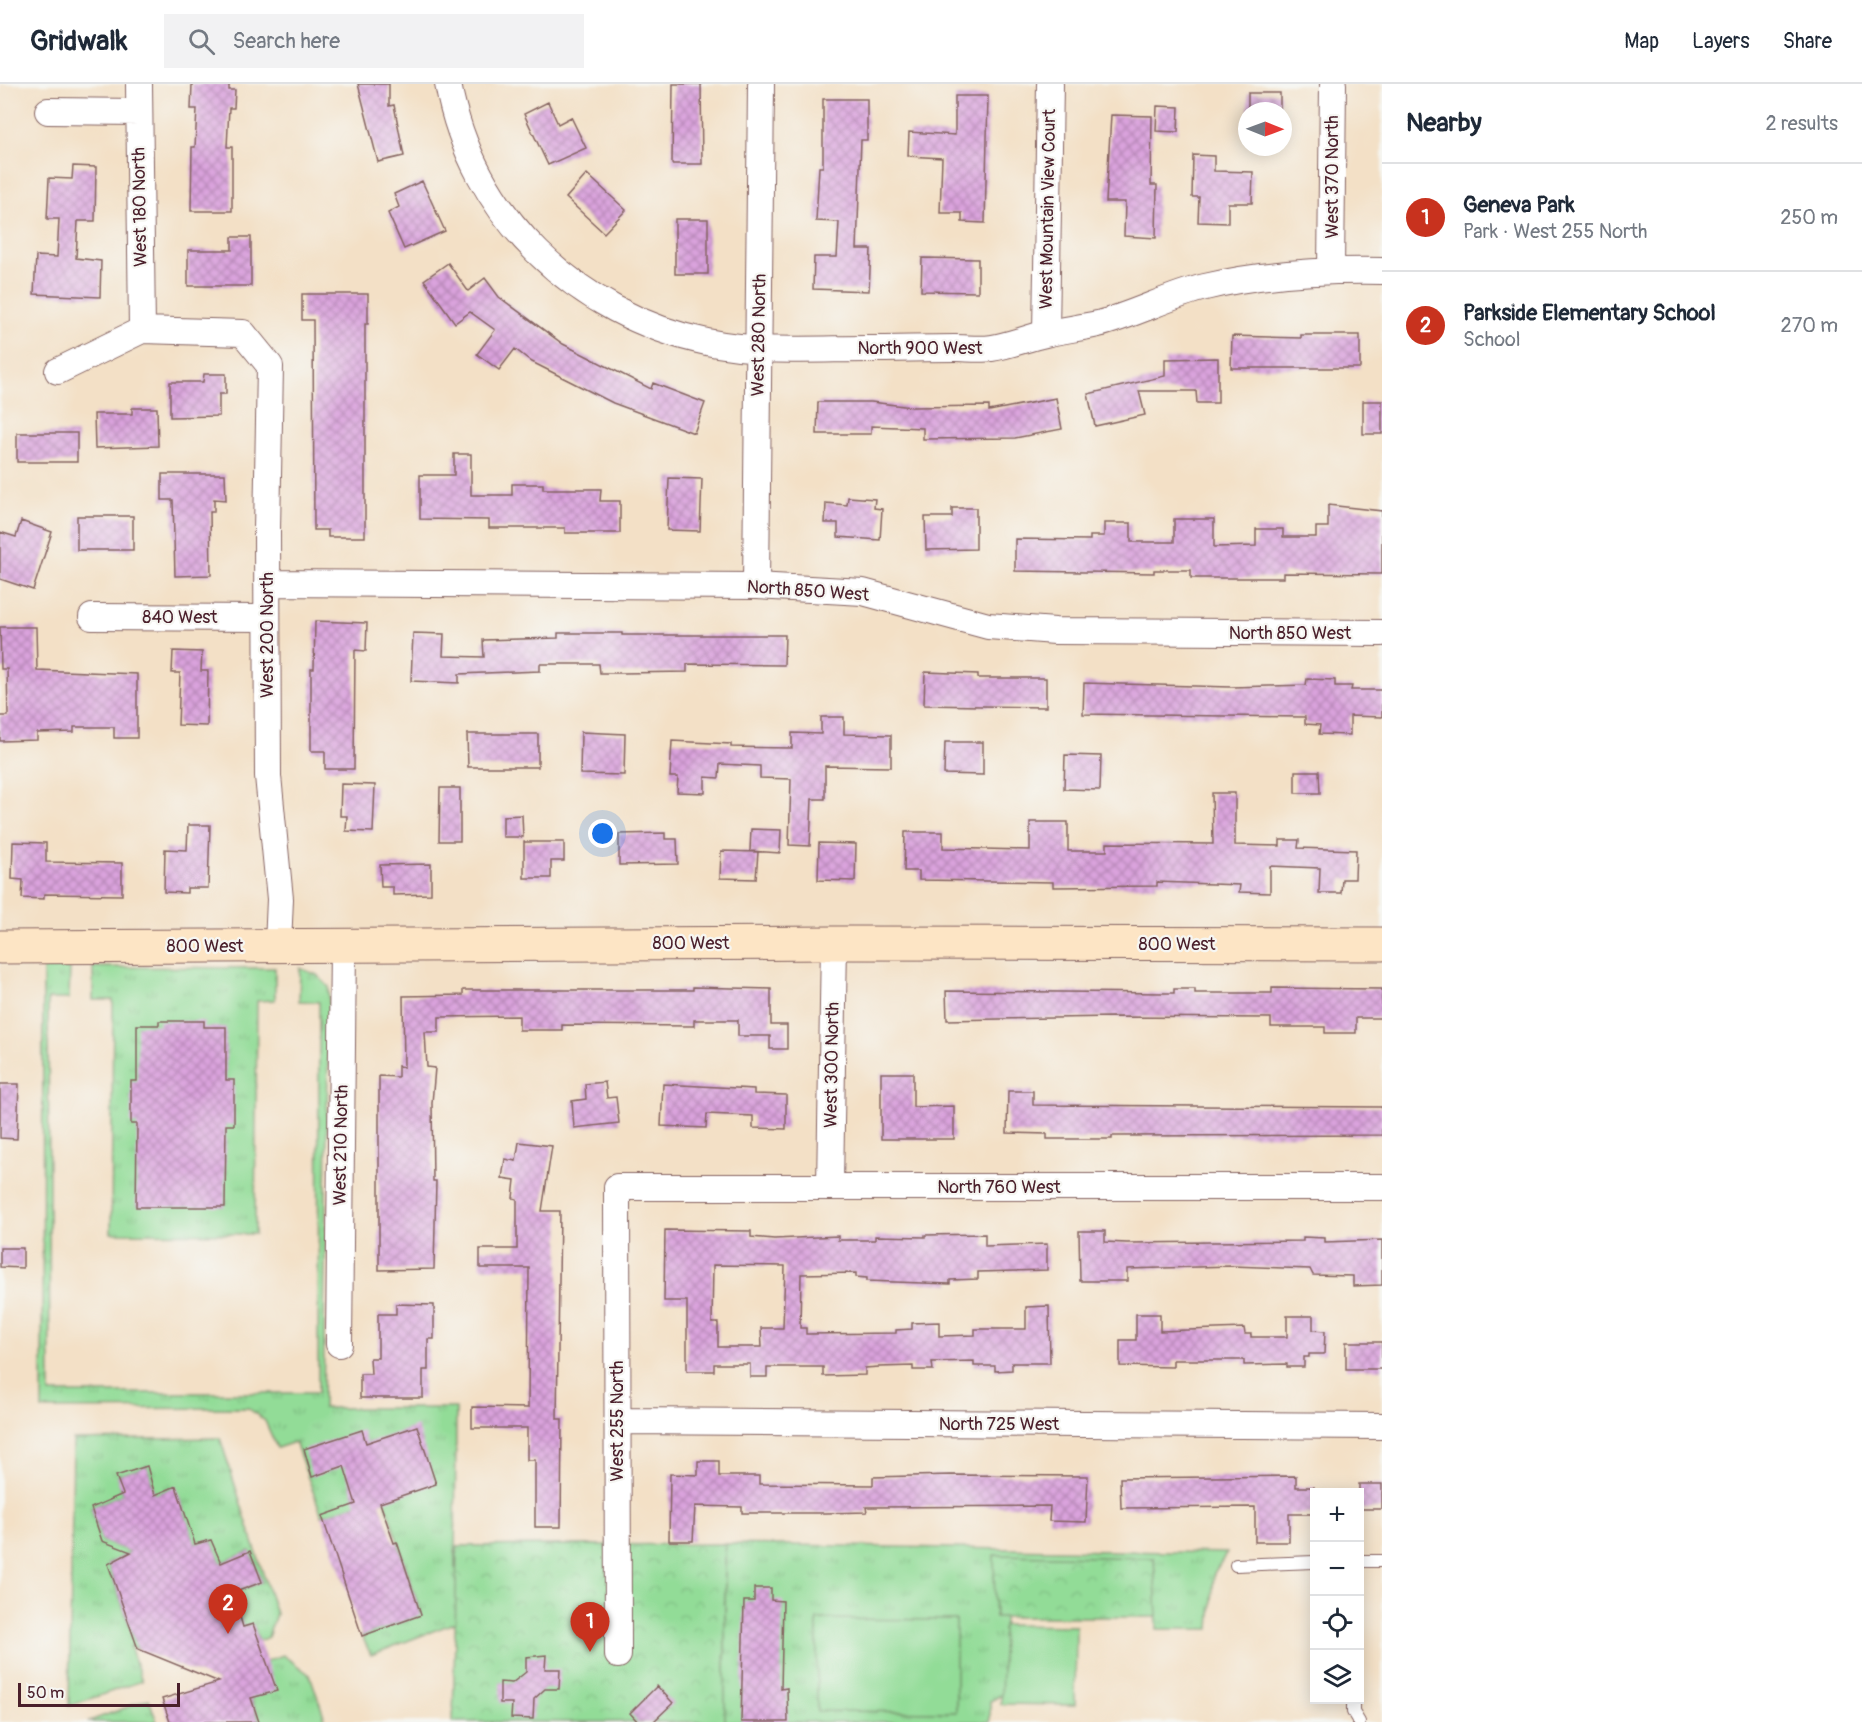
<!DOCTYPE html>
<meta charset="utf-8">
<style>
body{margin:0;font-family:Pangolin,sans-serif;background:#f2f2f3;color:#1f2937}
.controls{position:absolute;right:18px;bottom:18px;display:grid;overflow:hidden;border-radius:0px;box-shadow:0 3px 15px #0003}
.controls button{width:54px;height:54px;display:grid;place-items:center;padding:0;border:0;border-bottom:2px solid #e0e1e3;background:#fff;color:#1f2937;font:30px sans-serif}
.compass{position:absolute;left:1238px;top:18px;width:54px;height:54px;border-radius:50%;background:#fff;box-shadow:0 3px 15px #0003;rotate:91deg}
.scale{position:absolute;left:18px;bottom:15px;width:162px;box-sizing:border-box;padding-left:6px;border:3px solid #4a1f2b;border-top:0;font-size:16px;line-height:21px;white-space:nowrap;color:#4a1f2b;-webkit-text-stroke:4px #f6f6f2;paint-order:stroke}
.you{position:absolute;left:603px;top:750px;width:21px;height:21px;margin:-15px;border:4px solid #fff;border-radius:50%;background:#1a73e8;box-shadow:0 0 0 9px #1a73e833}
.badge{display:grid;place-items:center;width:39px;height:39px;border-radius:50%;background:#c8321e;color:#fff;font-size:20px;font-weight:700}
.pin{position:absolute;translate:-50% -50px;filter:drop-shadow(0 2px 3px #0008)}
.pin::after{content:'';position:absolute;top:32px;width:21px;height:18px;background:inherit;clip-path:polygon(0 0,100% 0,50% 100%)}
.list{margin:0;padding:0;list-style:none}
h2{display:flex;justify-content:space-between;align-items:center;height:78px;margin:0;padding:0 24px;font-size:26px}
h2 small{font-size:20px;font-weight:400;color:#747a83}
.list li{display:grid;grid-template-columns:39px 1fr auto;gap:18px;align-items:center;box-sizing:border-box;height:108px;padding:0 24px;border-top:2px solid #e0e1e3}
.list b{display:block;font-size:22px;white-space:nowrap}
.list p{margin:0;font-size:20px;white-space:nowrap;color:#747a83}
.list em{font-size:20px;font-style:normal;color:#747a83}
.icon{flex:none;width:33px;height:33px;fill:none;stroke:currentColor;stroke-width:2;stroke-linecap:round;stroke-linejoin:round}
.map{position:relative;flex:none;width:1382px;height:1638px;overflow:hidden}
header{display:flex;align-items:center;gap:36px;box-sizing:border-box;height:84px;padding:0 30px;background:#fff;border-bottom:2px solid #e0e1e3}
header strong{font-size:28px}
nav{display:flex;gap:33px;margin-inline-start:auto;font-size:21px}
.search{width:420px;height:54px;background:#f2f2f3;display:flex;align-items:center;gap:15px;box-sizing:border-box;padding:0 21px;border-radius:0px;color:#747a83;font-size:22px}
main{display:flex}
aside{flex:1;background:#fff}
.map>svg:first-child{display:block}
.grass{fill:url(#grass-tufts);stroke:#6e7e61;stroke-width:1.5}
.park{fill:url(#park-crowns);stroke:#6e7e61;stroke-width:1.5}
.pitch{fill:#92dc97;stroke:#6e7e61;stroke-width:1.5}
.building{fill:url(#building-cross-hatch);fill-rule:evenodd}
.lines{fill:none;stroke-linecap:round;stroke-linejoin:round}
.lane-casing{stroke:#856361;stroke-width:14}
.street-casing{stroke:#856361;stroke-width:28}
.secondary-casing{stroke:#856361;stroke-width:35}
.lane{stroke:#fff;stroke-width:12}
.street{stroke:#fff;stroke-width:26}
.secondary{stroke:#fde5c5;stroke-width:33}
.labels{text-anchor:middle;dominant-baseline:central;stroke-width:4.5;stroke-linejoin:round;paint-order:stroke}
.street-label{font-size:18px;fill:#4a1f2b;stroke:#f6f6f2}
</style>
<header>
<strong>Gridwalk</strong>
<div class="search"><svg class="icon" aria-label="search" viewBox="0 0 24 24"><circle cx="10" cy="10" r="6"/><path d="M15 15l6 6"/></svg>Search here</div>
<nav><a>Map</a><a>Layers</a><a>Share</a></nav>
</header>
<main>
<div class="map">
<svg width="1382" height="1638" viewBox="0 0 1382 1638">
<defs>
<pattern id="grass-tufts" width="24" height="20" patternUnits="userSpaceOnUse" patternTransform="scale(1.5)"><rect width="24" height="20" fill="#92dc97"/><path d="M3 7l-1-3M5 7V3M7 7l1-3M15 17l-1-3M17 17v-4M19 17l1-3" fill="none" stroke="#7fbc82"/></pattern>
<pattern id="park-crowns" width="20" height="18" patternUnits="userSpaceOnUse" patternTransform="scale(1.5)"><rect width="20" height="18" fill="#92dc97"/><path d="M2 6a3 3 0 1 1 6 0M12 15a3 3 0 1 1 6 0" fill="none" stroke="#7fbc82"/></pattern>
<pattern id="building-cross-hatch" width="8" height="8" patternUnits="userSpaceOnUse" patternTransform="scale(1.5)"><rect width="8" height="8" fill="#daa3dd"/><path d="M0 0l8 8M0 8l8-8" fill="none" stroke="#b384b3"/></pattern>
</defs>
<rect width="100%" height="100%" fill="#f6f6f2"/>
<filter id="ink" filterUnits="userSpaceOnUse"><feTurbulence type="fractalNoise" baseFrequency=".0167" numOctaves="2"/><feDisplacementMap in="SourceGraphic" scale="12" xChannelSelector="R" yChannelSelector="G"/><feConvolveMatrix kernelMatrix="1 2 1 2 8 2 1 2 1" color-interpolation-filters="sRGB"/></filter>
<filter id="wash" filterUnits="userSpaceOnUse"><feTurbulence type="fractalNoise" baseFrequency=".008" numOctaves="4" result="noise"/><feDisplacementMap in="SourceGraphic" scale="24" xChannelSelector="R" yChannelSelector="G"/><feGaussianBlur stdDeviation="1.35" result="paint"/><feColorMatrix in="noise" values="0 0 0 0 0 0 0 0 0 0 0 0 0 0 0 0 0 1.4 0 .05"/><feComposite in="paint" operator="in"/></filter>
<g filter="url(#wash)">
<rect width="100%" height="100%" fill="#f3e0c6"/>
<!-- grass -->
<path class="grass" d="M43,883H70L69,915H48L50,1309H318L319,918L299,917L300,884L317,891L329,903L323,1324H456L455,1485L457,1462L596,1461V1484L371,1571L362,1552L421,1530L383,1411L322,1432L295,1358L277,1364L265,1337L248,1324L42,1325Z
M93,883L275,884V916L257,917L255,1150L111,1149L113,916H93Z
M220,1354L276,1530L268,1553L259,1557L253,1540L243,1543L233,1509L262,1498L250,1467L221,1479L211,1456L195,1460L176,1403L155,1411L147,1382L117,1392L123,1410L91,1424L102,1457L131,1468L108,1480L138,1565L130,1562L142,1597L69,1622L73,1356Z
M725,1460L1227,1469L1214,1489L1210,1545H1157L1154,1474L995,1532L1004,1533L1002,1611L990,1617V1638H653L725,1597Z
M283,1571L310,1591L326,1638H260L251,1614L266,1577Z
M149,1615L157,1638H87Z"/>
<!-- park -->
<path class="park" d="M725,1460V1638H453L457,1462Z
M994,1471L1154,1474L1157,1533H995Z"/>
<!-- pitch -->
<path class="pitch" d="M817,1535L956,1536V1628L817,1627Z
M1003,1541L1076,1542L1075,1621L1001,1620Z"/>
<g id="blocks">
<!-- building -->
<path class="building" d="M192,0H229V6H235L234,24H229L227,63H232V127H191L192,63H195L197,25H191Z
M358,0H389V22L394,21L404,72L378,78Z
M673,0H701L702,80H672Z
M1248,9H1280V27H1248Z
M955,12H988L985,139L962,138V129H940L942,74L908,72L909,48L955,51Z
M823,15H867V56H861L857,165H871L869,207L813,205L814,173H837L839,138L816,137L819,83H823Z
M548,18L558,40L571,33L586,64L548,81L524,30Z
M1157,22L1179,23L1178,48L1156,47Z
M1111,31L1152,32L1151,101H1157L1156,154L1124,152L1125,118H1106Z
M1193,71L1214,72V87L1253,88L1252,119H1228V139L1198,138L1199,113H1192Z
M73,82L96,83L95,137H78L76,174L101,177L100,213L34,210L36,172L57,173L59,135H47L49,94L72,95Z
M587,90L626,126L604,149L566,114Z
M422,97L445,147L404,165L388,129L399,123L394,110Z
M675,135H708V190H675Z
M232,153H251V202H188V166H232Z
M922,174L978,175V208L921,207Z
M448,179L468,207L485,194L499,213L563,260L651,305L653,299L705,319L694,349L613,319L532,278L515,265L499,286L477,270L495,246L470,228L455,239L424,196Z
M302,210H368V240H365V453H328V446H314L313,236H302Z
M1301,251H1360V284H1231L1232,252L1301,254Z
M1218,274V319H1197L1196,307H1139L1145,331L1095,342L1088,310L1165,292V275Z
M204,290H226V310H219V332L170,333V298H203Z
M1056,314L1062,345L1015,354L923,355V344L871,342V350H817L818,318H871L912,323L989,322V327Z
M1363,317H1382V350H1363Z
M132,324H157L158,362L95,364L94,330H132Z
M17,349H77V378H17Z
M454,370H471V411H512V400H543V405H601L600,417H620V449H565V444H489V436L420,435V391H454Z
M162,390H225L226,416L214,415V428H210L211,491L175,492L173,416H162Z
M669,394L702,395L700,447L667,446Z
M848,413L875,415L874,424L882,425L880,456L838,453V439H825L826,419L847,421Z
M1328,421L1382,427V490L1283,489V494H1191V486H1154V489L1015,487V455L1090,456V452H1104V439H1131V458H1174V435H1214V463L1256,462V445H1283V453H1316V443H1328Z
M952,424H976V465L926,466L925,433H952Z
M77,432H133V466H77Z
M21,437L52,448L33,506L0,495V448L16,453Z
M315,537L367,539L366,567L355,566L354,685H325V667H311V585H314Z
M0,543H36L37,586L137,590V654H114V643H74V648L37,649V656L0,657V632H8L7,585H1Z
M413,549L444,550L443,572L484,573L483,556L558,554V549H622V551H785L784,581L687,580V588L622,589H600L599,580H540V587L459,590V599L411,597Z
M173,567L202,568L201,587H208L207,642L178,641L180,589H172Z
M925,588L978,590V594H1046V623L924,621Z
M1307,595L1335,596V602H1352L1351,606H1382V633L1350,632V651L1319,650L1320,641L1305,640V633L1083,630L1084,599L1231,603L1306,601Z
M821,633H844V650L891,651V683L825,682V715H812L810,762L789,761L791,695L760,694V682L720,680L719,694L705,693V709L677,708L678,693H670L672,657L731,660V663L792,664V649L821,650Z
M581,648L625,650L624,691L580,690Z
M467,650H538V683H468Z
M945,658H983V691L944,690Z
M1065,671L1101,672L1100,706L1064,705Z
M1295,687H1319L1320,709H1295Z
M341,700L375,701L373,748L346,747L347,732H340Z
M440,704H460V757H439Z
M1212,709H1235V761L1280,762V756H1299L1298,764L1356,766L1355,795H1342L1341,809H1319L1320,784L1270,782V809L1239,808L1240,801L1157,798V802L1053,803V798L919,796V787H904L905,748H943V764L1030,766V738H1068V767H1107V759L1213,760Z
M522,731L523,753H503V732Z
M188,741H210L208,804H187V809L164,808L165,765L187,766Z
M751,745L781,746L780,769L750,767Z
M665,749V755H677L678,780L619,781V750Z
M13,758L46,759V778L122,779V811L44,810V815L22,814L23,796L12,795Z
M524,758H564V777H551V794H524Z
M819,759L856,760L855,797L818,796Z
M721,767L758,768L756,795L720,794Z
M431,780V810L393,811V803H381L380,781Z
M693,903L771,905V941H787V965H770V952H738V936H694V942L562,941V946H519V932L439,933V948H425L427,983L435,984L432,1019L433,1097H436L434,1185L379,1186V992L398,993V982L404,983L403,912L463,911V906H693Z
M1272,904L1382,905V934H1356V949H1325V943H1271V934L1112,933L947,936L946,907L1165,909H1174V905H1195V909H1272Z
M159,937H204V943H226V996H234V1041H226L225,1123H136L137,1040H131V997H137V941H159Z
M881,989H913V1023L954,1022V1055H881Z
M605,998L607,1014L616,1013L619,1039L574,1044L572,1017L586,1015L585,1000Z
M0,1000H19L17,1055L0,1054Z
M663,1000L754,1005V1010L786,1011V1045L753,1044V1032L707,1030L706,1044L661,1042Z
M1008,1007H1033V1021L1382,1023V1051L1112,1052V1055H1047V1050L1007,1049Z
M519,1058L552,1062L542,1127H560L557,1335H562L561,1443H535V1376H527V1344H472V1323L528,1324L529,1184H480V1165H517V1115L513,1114L515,1096L502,1094L505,1075L516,1077Z
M665,1146L751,1147V1153L774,1155L838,1152V1156H875V1152L925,1153V1151L985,1150V1162L1047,1160V1186L978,1188V1195L950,1196V1200L867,1197V1194L856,1193V1189L801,1190L800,1244H806V1250L896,1249V1246L912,1245V1239L939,1238V1252L975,1251V1245H1026V1223L1049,1222L1050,1279H1012V1286L995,1287V1282H974V1277L932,1278L933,1286H913V1282L879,1283L865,1284V1291L823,1292V1283H767V1293H750V1280H714V1287H687V1217H664ZM713,1181L785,1182L783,1244H761L762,1263H718V1239H712Z
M1079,1147H1105V1158L1127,1159L1303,1157V1153L1325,1154V1158L1382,1156V1201L1353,1202V1192L1313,1191L1310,1185L1232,1182L1127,1185V1197H1080Z
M0,1164H23V1184L0,1183Z
M396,1220L434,1221V1255H428V1286H423V1314H360V1290H371L370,1274H378V1230H396Z
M1136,1230H1160V1247L1244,1244L1245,1250H1251V1253H1287V1232H1313V1246L1325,1247L1324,1270H1309V1273H1304V1283H1287V1280L1244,1281V1276H1173V1283L1120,1282V1256H1136Z
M1346,1258H1382V1285H1346Z
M417,1342L436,1400L380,1419L394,1459L397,1458L421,1531L362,1552L322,1432L356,1420L344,1382L312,1393L304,1365L362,1346L366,1359Z
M698,1377H719V1392H759V1400L873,1401V1393L950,1391L1088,1392L1086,1438L1049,1437L1050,1422L866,1423L867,1428L825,1429H742V1423L695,1422L693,1457H669L670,1390L698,1391Z
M147,1382L155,1411L176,1402L195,1460L211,1456L221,1479L250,1467L262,1498L233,1509L243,1543L253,1540L277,1607L251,1614L259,1638H170L162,1615L219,1598L138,1565L108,1480L131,1468L102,1457L91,1424L123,1410L116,1392Z
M1296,1392V1403H1314V1430H1289V1458H1255V1423L1121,1424L1120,1394Z
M1359,1400H1382V1425H1359Z
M754,1504H771V1516L783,1517L781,1605L787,1604L788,1638H741L744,1517H754Z
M546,1571L545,1585H560L559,1605H545L534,1615L533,1635L511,1634L512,1619H500V1598L512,1599L526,1588V1573Z
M657,1602L673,1619L653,1638H638L630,1629Z"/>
</g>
</g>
<g filter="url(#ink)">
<use href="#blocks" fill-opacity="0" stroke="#856361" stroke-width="1.5"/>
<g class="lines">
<defs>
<path id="lane" d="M1360,1477H1382
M1236,1481L1314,1478
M1353,1616V1628L1359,1638"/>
<path id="street" d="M139,0L142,246
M448,0C472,132 577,231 707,258C759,269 815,265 868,265C897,265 926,264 955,264C967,264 980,266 992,264C1010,261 1027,254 1045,250C1062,246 1080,244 1098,240C1134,231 1168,212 1205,203C1263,189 1323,186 1382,187
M48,27L139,28
M1331,186L1333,0
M1046,249L1050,0
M58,287L142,246L243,249L270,282L267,447L268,692L280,815L278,861
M267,499L756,502L863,508L988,542L1055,547L1382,549
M756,502L761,0
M92,533L267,534
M830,1102L834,859
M339,1260L343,861
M617,1337L1382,1342
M618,1571L617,1103H1382"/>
<path id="secondary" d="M0,863L834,859L1382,860"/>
</defs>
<!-- lane casing -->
<use href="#lane" class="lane-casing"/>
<!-- street casing -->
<use href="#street" class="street-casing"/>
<!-- secondary casing -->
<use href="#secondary" class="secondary-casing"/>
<!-- lane -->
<use href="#lane" class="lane"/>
<!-- street -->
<use href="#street" class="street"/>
<!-- secondary -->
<use href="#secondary" class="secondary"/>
</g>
</g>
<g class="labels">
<!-- street labels -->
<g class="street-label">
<text transform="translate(1332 93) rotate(-90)">West 370 North</text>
<text transform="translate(140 123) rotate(-91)">West 180 North</text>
<text transform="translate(1048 125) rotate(-89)">West Mountain View Court</text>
<text transform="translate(759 251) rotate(-89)">West 280 North</text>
<text x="920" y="264">North 900 West</text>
<text transform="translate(808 507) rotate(4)">North 850 West</text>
<text x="180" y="533">840 West</text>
<text x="1290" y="549">North 850 West</text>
<text transform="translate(267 551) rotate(-90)">West 200 North</text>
<text x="691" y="859">800 West</text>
<text x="1177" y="860">800 West</text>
<text x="205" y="862">800 West</text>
<text transform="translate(832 981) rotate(-89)">West 300 North</text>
<text transform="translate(341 1061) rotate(-89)">West 210 North</text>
<text x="999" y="1103">North 760 West</text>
<text transform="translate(617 1337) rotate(-90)">West 255 North</text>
<text x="999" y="1340">North 725 West</text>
</g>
</g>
</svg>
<div class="controls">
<button>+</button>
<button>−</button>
<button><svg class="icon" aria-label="locate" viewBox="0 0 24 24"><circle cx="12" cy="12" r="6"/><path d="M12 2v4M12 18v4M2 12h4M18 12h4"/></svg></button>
<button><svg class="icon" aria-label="layers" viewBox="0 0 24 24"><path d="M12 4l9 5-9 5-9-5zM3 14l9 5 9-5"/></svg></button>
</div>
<svg class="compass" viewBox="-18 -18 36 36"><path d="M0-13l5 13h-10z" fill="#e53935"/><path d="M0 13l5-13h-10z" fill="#747a83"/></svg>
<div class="scale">50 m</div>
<div class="you"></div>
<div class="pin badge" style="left:590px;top:1568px">1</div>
<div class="pin badge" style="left:228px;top:1550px">2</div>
</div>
<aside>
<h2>Nearby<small>2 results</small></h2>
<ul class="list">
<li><span class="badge">1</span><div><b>Geneva Park</b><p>Park · West 255 North</p></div><em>250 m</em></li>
<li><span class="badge">2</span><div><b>Parkside Elementary School</b><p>School</p></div><em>270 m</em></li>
</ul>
</aside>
</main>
